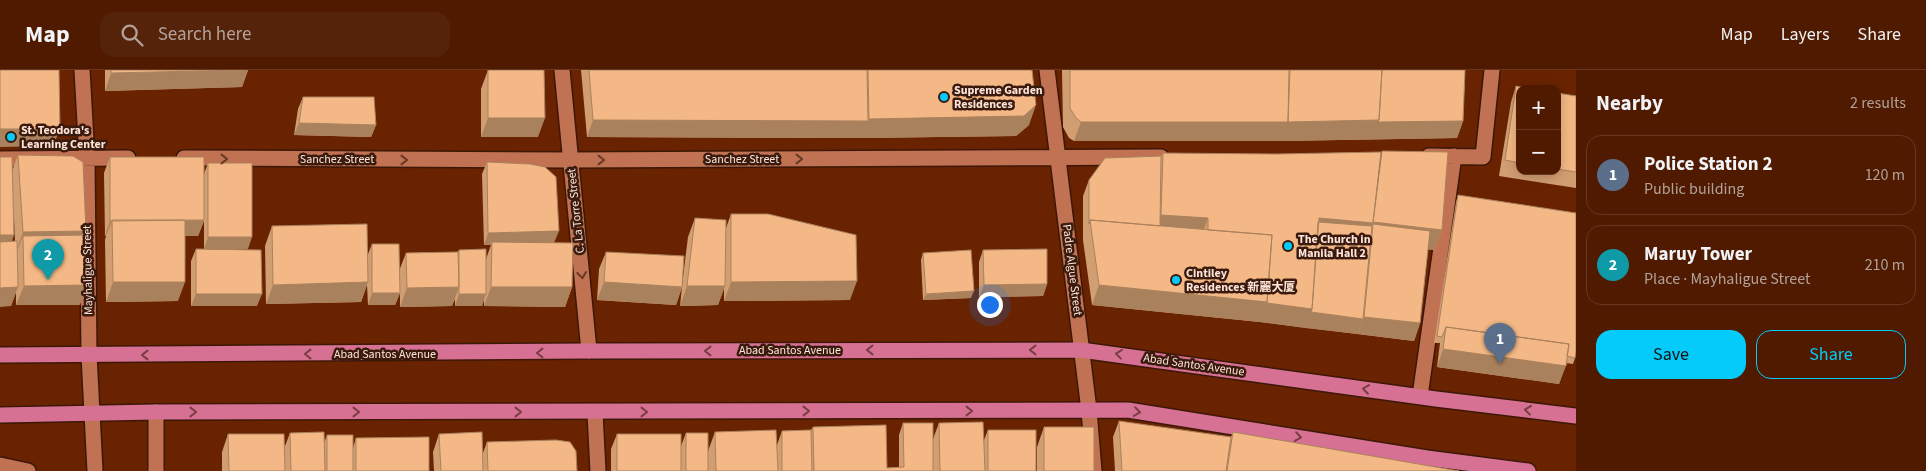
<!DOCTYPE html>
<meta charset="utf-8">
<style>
body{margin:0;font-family:"Source Sans 3","Noto Sans SC",sans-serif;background:#55230a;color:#f1f3f6}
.controls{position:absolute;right:15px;top:15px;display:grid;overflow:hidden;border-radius:10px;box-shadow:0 2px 12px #0003}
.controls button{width:45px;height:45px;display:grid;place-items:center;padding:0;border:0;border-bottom:1px solid #663822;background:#4f1a00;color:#f1f3f6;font:25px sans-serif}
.you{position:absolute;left:989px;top:234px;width:18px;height:18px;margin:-12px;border:4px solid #fff;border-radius:50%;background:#1a73e8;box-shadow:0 0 0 8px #1a73e833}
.badge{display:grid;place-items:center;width:32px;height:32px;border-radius:50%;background:#04cbf9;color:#fff;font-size:16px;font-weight:700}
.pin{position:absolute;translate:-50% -41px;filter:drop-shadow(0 1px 2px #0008)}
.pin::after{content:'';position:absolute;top:26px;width:18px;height:15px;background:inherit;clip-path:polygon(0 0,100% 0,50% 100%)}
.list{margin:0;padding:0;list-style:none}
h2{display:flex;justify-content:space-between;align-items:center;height:65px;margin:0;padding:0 20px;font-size:21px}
h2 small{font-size:16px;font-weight:400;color:#b3a199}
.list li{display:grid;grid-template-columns:32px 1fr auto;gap:15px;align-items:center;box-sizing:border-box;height:80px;margin:0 10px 10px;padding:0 10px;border:1px solid #663822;border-radius:15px}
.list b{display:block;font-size:19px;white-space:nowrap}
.list p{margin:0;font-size:16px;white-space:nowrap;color:#b3a199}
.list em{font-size:16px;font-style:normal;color:#b3a199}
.actions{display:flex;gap:10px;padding:15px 20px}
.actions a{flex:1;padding:11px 0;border:1px solid #04cbf9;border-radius:15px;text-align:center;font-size:18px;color:#04cbf9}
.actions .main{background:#04cbf9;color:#111}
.icon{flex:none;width:28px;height:28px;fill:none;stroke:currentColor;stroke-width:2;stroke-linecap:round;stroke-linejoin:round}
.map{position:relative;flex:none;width:1576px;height:401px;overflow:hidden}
header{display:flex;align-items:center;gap:30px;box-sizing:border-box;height:70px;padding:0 25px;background:#4f1a00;border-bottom:1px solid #663822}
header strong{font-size:24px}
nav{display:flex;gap:28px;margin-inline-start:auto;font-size:18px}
.search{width:350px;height:45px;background:#55230a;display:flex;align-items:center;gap:12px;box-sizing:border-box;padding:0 18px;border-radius:15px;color:#b3a199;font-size:19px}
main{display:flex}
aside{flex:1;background:#4f1a00}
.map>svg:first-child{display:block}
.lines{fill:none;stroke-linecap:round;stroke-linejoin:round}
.minor-casing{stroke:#3d1707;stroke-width:18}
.major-casing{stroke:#3d1707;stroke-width:18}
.minor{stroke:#c07253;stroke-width:15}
.major{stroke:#d77193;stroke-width:15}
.wall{fill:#d19e72;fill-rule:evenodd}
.shaded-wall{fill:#aa815d}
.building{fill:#f3b885;stroke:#aa815d}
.oneway{stroke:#693926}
.oneway2{stroke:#793d43}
.poi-dot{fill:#04cbf9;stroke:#3a1a0d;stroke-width:2}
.labels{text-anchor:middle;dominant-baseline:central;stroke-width:5;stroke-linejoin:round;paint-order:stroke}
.poi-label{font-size:12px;font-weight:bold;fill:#fee4d9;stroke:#3a1a0d;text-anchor:start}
.street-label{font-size:12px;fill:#fee4d9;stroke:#3a1a0d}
</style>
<header>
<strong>Map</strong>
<div class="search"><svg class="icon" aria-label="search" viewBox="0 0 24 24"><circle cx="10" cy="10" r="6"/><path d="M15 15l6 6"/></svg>Search here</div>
<nav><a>Map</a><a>Layers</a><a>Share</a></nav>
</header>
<main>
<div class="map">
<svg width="1576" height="401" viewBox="0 0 1576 401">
<rect width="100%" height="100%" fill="#692300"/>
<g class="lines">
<defs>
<path id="minor" d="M82,0L87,88L89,285L95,401
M562,0L589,281
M1047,0L1089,340L1094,401
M1429,86L1483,87L1492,0
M184,88L571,90L1161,87
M0,89L128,88
M1420,326L1454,86
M595,343L598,401
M0,395L28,401
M156,401V342"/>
<path id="major" d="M0,285L589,281L1081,280L1436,329L1576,346
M0,345L156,342L1128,340L1427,388L1528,401"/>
</defs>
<!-- minor casing -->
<use href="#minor" class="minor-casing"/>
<!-- major casing -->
<use href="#major" class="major-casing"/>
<!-- minor -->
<use href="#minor" class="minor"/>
<!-- major -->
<use href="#major" class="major"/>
</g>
<!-- wall -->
<path class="wall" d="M105,0H248L242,17L105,21Z
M488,0L538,67H481V19Z
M581,0H1032L1029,55L1016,66L862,68L587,67Z
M1062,0H1465L1463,51L1457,68L1281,71H1074L1069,68L1063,57Z
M1516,16L1520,19V101H1557V23L1576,26V118L1499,106L1511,32Z
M303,27L376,55L371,67L294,65L298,39Z
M1163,83L1442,160L1434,180L1428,179L1420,253L1414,271L1260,252L1092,235L1083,170V126L1089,110L1161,86Z
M18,85L86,161L85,165L80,235H16V222L11,236L12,101ZM14,149L15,171H12Z
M110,87L204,104L208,93L248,179H204V151L198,166H185L178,231L106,232L105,170L106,166H105L104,103Z
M487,92L554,173L572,217L565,237L484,236V229L482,236H455V229L452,236L400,237V223L395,235H368L367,215L361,232L266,234L265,176L272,156L368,184L372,174L399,201L406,183L458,182L459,180L486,189L491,175H484L482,104Z
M1458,125L1575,288L1573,294L1566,293L1559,314L1437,297L1440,273H1434L1456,132Z
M731,144L850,230L724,231V218L718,235L680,236L682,217L676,235L597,230L599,199L606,182L682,215L688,167L695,148L726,158Z
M196,179L257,236H191V191Z
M983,180L1047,214L1043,226L979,227V192Z
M923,183L971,228L923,230L921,190Z
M1119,351L1231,367L1233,362L1459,401H1115L1113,367Z
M903,353L933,369L939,353L984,370L988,360L1036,401H611V379L617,364L681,376L686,363L708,381L715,362L777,375L782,361L811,360L813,357L887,398L899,397V365Z
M1044,357L1094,401H1037V377Z
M290,363L324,373L327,365L353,378L356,368L429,401H222V382L228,364L285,376Z
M439,364L483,383L487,372L577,401H434L433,382Z"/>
<!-- shaded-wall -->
<path class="shaded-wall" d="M248,0L242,17L105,21L111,3Z
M1036,35L1029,55L1016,66L862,68L587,67L593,50L868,51L869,49Z
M488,48H545L538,67H481Z
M1379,50L1463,51L1457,68L1281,71H1074L1081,52H1288Z
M299,53L376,55L371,67L294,65Z
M0,59H60L53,76L0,77Z
M1161,145L1208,148L1201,167L1156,160Z
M1319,148L1373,152L1442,160L1434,180L1371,173L1373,154L1366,172L1316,168Z
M204,150L198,166H112V151Z
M110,151H112L106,166H105Z
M86,161L79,180L23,166L17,181H16L23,162Z
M559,161L554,173L492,172L491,175H484L488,163Z
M0,165H14L9,180L0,181Z
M208,167H252L248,179H204Z
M857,211L850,230L724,231L731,212Z
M113,212H185L178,231L106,232Z
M368,212L361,232L266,234L273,215Z
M604,212L682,217L676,235L597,230Z
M1047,214L1043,226L979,227L984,215Z
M87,215L80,235H16L24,216Z
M1099,215L1267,232L1312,239L1305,258L1260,252L1092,235Z
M687,216H725L718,235L680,236Z
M18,217L11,236L0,237V218Z
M459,217L452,236L400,237L407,218Z
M491,217H572L565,237L484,236Z
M974,221L971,228L923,230L926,224Z
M372,223H400L395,235H368Z
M196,224H262L257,236H191Z
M459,224H486L482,236H455Z
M1311,242L1363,249L1358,264L1305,258Z
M1364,247L1420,253L1414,271L1358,264Z
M1443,279L1566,296L1559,314L1437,297Z"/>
<!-- building -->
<path class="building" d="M0,0H59L60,59H0Z
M111,0H241L111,3Z
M488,0H544L545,48H488Z
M589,0H867L868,51L593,50Z
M868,0H1032L1036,35L1024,46L869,49Z
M1070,0H1289L1288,52H1081L1076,48L1070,38Z
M1290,0H1382L1379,50L1288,52Z
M1382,0H1465L1463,51L1378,52L1379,50Z
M1516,16L1531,19H1520V93L1505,90Z
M1557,23L1576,26V102L1557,99Z
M303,27H374L376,55L299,53Z
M1382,81L1448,82L1442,160L1373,152Z
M1381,82L1373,153L1319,148L1312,239L1267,233L1272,165L1208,160V148L1161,145L1163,83L1276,84Z
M18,85L73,86L83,92L86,161L23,162Z
M1161,86L1160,156L1090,150L1089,154V110L1105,88Z
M0,87H12L14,165H0Z
M110,87H204V150L110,151Z
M487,92L530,94L545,97L556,107L559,161L488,163Z
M208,93H252V167H208Z
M1458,125L1576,143V282L1575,288L1567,286L1569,274L1446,257L1442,267L1437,266Z
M731,144H768L856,165L857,211L731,212Z
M695,148L726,150L725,216H687Z
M112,150H185V212H113Z
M1090,150L1272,165L1267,232L1099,215Z
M1318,152L1372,156L1363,249L1311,242L1312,239Z
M367,154L368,212L273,215L272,156Z
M1373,154L1430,161L1420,253L1364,247Z
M87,165V215L24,216L23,166Z
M17,171L18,217L0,218V172Z
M492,172L573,173L572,217H491Z
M372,174H399L400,223H372Z
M196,179L261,180L262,224H196Z
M486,179V224H459V180Z
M1047,179V214L984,215L983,180Z
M971,180L974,221L926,224L923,183Z
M458,182L459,217L407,218L406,183Z
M606,182L684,186L682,217L604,212Z
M1446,257L1569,274L1566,296L1443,279Z
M1119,351L1231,367L1226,401H1122Z
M983,352L985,401H940L939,353Z
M903,353H933V401H814L813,357L886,355L887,398L904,397Z
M1044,357H1094V401H1044Z
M776,360L778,401H716L715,362Z
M811,360L812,401H782V361Z
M988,360H1036V401H988Z
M324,362L325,401H291L290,363Z
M482,362L483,401H441L439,364Z
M1233,362L1459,401H1227Z
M686,363H708V401H686Z
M228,364H284L285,401H229Z
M617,364H681V401H617Z
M327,365H353V401H327Z
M429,367V401H356V368Z
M556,370L570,372L576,381L577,401H488L487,372Z"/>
<!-- one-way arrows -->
<defs><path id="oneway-chevron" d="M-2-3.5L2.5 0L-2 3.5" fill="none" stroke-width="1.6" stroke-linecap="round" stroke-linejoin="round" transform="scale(1.25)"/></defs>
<g class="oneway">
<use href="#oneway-chevron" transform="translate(224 89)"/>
<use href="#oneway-chevron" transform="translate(799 89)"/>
<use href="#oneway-chevron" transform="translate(404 90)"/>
<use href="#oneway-chevron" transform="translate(601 90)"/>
<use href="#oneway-chevron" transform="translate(582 205) rotate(84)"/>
</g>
<g class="oneway2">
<use href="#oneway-chevron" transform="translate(870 280) rotate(180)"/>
<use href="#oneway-chevron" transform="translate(1033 280) rotate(180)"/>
<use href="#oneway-chevron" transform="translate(708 281) rotate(180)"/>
<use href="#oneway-chevron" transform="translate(540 283) rotate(180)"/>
<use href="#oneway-chevron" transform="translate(308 284) rotate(180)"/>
<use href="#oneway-chevron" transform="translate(1119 284) rotate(-173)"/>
<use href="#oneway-chevron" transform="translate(145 285) rotate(180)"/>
<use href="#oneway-chevron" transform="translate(1366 319) rotate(-172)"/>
<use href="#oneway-chevron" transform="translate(1528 340) rotate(-173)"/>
<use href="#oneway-chevron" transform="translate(806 341)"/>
<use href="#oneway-chevron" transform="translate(969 341)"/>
<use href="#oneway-chevron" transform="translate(193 342)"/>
<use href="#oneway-chevron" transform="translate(356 342)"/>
<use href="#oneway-chevron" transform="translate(518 342)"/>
<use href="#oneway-chevron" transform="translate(644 342)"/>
<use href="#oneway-chevron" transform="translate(1137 342) rotate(9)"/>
<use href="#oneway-chevron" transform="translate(1298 367) rotate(9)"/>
</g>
<!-- markers -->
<g class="poi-dot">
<circle cx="944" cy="27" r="5"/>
<circle cx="11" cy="67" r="5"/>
<circle cx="1288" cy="176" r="5"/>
<circle cx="1176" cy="210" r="5"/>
</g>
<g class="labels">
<!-- poi labels -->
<g class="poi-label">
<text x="954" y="20">Supreme Garden<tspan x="954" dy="14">Residences</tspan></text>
<text x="21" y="60">St. Teodora's<tspan x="21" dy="14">Learning Center</tspan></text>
<text x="1298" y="169">The Church in<tspan x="1298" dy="14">Manila Hall 2</tspan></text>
<text x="1186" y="203">Cintiley<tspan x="1186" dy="14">Residences 新麗大厦</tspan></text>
</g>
<!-- street labels -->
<g class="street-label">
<text x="337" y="89">Sanchez Street</text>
<text x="742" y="89">Sanchez Street</text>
<text transform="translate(576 141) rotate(-96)">C. La Torre Street</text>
<text transform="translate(88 200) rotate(-91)">Mayhaligue Street</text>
<text transform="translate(1072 200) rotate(83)">Padre Algue Street</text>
<text x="790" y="280">Abad Santos Avenue</text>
<text x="385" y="284">Abad Santos Avenue</text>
<text transform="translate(1194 295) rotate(8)">Abad Santos Avenue</text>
</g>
</g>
</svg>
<div class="controls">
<button>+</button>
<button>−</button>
</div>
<div class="you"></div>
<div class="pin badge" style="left:1500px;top:294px;background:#5c6f8a">1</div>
<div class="pin badge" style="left:48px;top:210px;background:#0f9aa8">2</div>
</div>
<aside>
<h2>Nearby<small>2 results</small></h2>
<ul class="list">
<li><span class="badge" style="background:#5c6f8a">1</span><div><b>Police Station 2</b><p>Public building</p></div><em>120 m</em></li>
<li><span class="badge" style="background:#0f9aa8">2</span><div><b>Maruy Tower</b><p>Place · Mayhaligue Street</p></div><em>210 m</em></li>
</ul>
<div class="actions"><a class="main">Save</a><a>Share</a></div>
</aside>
</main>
